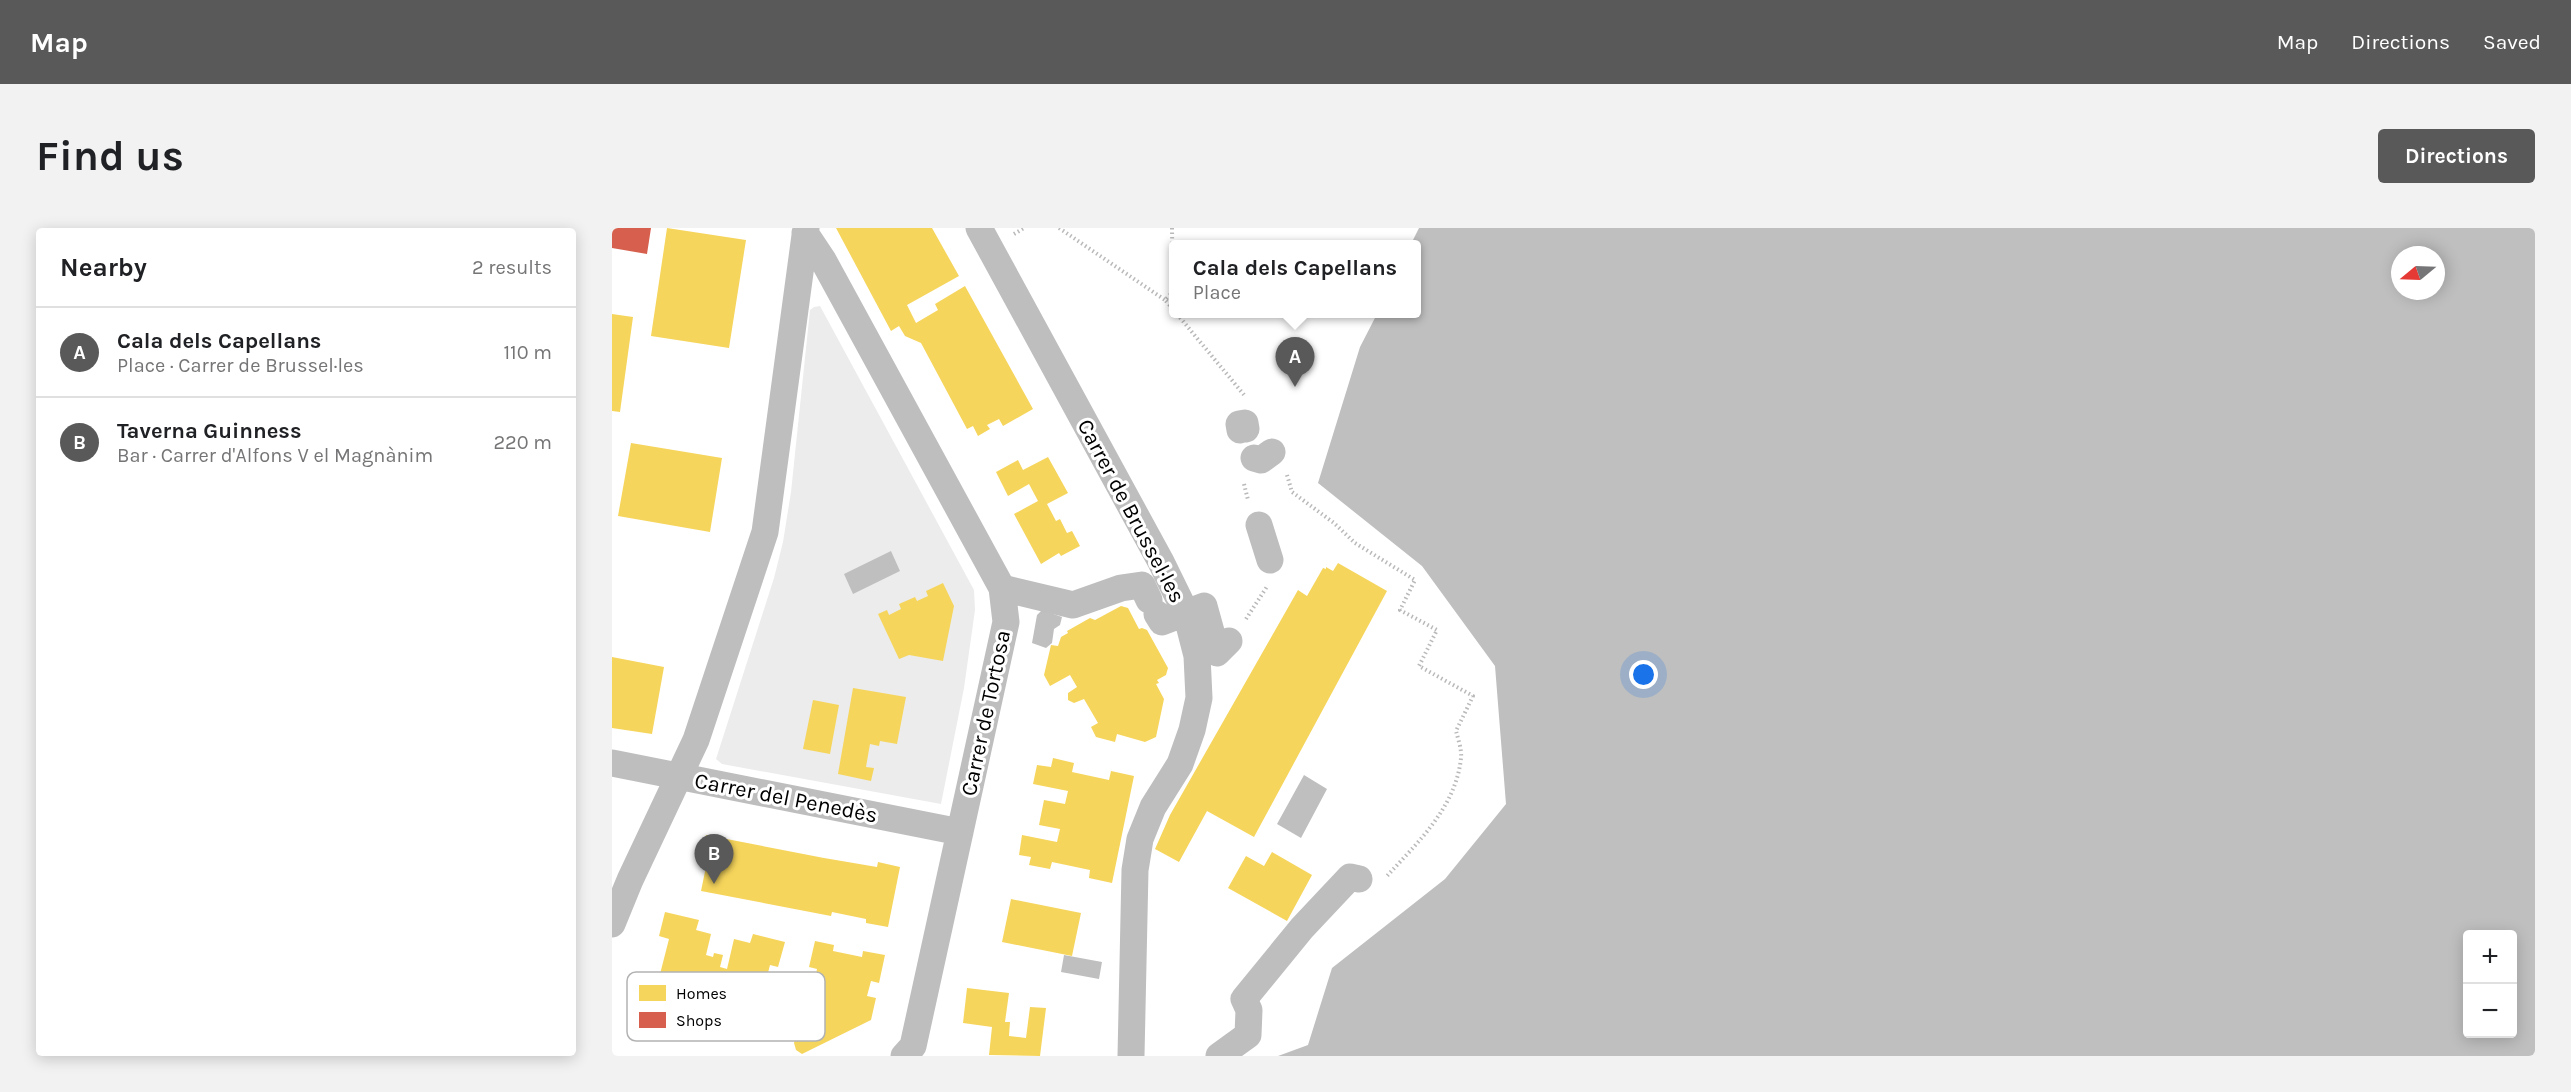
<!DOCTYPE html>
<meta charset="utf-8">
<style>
body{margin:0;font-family:Karla,sans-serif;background:#f2f2f2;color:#202124}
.controls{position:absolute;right:18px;bottom:18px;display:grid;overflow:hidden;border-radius:6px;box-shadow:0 3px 15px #0003}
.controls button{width:54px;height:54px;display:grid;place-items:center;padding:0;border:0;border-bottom:2px solid #e0e0e0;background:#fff;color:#202124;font:30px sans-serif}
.compass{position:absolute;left:1779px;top:18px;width:54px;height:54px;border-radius:50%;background:#fff;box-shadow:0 3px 15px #0003;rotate:251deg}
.you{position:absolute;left:1032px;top:447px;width:21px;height:21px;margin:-15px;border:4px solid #fff;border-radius:50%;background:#1a73e8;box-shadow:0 0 0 9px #1a73e833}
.badge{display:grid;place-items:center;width:39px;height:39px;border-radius:50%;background:#595959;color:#fff;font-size:20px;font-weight:700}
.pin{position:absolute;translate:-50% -50px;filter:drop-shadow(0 2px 3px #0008)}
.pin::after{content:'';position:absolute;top:32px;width:21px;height:18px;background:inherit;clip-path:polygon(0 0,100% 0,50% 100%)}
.popup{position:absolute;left:557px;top:12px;width:252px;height:78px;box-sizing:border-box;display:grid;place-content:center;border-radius:6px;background:#fff;filter:drop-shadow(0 2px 4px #0005);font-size:20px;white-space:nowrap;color:#757577}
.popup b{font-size:22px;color:#202124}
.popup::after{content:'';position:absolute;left:50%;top:100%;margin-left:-12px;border:12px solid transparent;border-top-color:#fff}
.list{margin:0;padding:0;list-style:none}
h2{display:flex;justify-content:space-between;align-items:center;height:78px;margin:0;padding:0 24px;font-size:26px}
h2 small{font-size:20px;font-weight:400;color:#757577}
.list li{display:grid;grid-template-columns:39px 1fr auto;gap:18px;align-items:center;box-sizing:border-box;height:90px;padding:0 24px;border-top:2px solid #e0e0e0}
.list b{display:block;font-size:22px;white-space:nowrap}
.list p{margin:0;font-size:20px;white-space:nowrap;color:#757577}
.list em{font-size:20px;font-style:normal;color:#757577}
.map{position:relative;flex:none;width:1923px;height:828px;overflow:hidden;border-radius:6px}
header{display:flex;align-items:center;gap:36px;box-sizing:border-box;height:84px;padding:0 30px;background:#595959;color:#fff}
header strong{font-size:28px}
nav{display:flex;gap:33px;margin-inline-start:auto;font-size:21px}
.intro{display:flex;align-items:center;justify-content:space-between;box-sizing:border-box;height:144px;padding:0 36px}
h1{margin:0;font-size:42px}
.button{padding:15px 27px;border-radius:6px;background:#595959;color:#fff;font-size:21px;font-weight:700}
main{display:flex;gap:36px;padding:0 36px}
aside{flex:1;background:#fff;border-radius:6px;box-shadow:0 3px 15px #0003}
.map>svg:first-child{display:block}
.green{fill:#ececec}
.water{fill:#bfbfbf;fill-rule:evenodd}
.homes{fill:#f6d55c}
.shops{fill:#d6604d}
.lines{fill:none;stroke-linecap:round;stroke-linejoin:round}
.path{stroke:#b9b9b9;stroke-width:4;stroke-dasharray:1.5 3;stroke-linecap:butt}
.street{stroke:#bebebe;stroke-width:27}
.labels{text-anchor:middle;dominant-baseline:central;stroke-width:6;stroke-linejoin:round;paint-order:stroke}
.street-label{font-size:22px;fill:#000;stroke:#fff}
.key{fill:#fff;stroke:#b2b2b2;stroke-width:1.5}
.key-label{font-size:16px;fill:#000}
</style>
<header>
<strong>Map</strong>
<nav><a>Map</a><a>Directions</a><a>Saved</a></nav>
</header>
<div class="intro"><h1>Find us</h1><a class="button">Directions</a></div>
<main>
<aside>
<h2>Nearby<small>2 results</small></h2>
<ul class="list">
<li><span class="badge">A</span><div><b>Cala dels Capellans</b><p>Place · Carrer de Brussel·les</p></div><em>110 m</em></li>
<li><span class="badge">B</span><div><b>Taverna Guinness</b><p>Bar · Carrer d'Alfons V el Magnànim</p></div><em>220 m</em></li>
</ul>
</aside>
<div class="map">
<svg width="1923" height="828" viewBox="0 0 1923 828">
<rect width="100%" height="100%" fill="#fff"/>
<!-- green -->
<path class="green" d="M208,78L362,362L363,382L352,460L329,576L110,536L104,531L162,350L171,314L179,264L198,82L202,79Z"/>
<!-- water -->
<path class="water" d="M807,0H1923V828H666L696,817L720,740L833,651L894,576L883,438L810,338L706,255L748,119L765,86H804V16H799ZM1788,27H1824V63H1788ZM1856,706H1900V806H1856Z
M279,323L288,343L241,366L232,346Z
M430,382L450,389L448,397L442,401L440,415L434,420L420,415L425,387Z
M692,547L715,561L689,610L665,596Z
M452,727L490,734L487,751L449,744Z"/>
<!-- homes -->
<path class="homes" d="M55,0L134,12L117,120L39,108Z
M224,0H320L347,48L295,77L304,95L326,82L323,76L353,58L421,181L391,198L387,191L375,197L378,201L366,208L361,198L355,201L309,115L293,108L287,98L279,103Z
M0,86L21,89L8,184L0,183Z
M19,215L110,230L98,304L6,288Z
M436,229L456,265L435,276L444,293L448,291L455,305L460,303L468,318L449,328L447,325L429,336L402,286L426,273L417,256L396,268L384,244L406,232L411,242Z
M726,335L775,363L642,609L595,583L567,634L543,621L558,587L686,362L695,368L711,340L714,341V339L721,343Z
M331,355L342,378L331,433L297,427L287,431L266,386L275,382L277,387L289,381L287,376L303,369L305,373L316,368L314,363Z
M509,378L516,380L527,401L530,400L535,402L556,440L554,447L545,452L547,455L544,456L552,471L544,509L533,514L505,506L503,514L484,509L479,499L486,495L472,471L462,475L456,472V465L465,459L458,447L438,458L432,447L439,417L446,418L449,409L456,405L455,403L478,390L483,392Z
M0,429L52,439L40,506L0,500Z
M241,460L294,469L285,516L268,513L267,518L258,516L254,539L262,540L259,553L226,546Z
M201,472L227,477L218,526L191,521Z
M441,530L462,535L460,544L497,552L499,543L522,548L500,655L477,650L478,642L440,634L438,641L417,637L419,629L407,627L410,607L445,614L448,601L427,597L432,572L453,576L456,563L421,556L425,537L439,539Z
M94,607L212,630L265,639L266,634L288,639L276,699L254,695V691L220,684L219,688L89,663L96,629L90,627Z
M660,624L700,647L675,693L616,660L634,628L652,638Z
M399,671L469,685L460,728L390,714Z
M53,684L87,692L84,702L99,706L94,727L101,729L102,725L111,727L108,739L115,741L122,711L138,715L141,706L173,714L166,739L158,737L148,776L157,778L150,806L32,775L39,747L47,750L57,711L47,708Z
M203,713L222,717L221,723L250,729L251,723L273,727L267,755L259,753L255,768L264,770L259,792L190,826L184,822L182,815L187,793L194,794L205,741L197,739Z
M355,760L397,765L393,794H398L397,808L414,810L418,779L434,780L428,828L377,827L380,799L351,795Z"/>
<!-- shops -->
<path class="shops" d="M0,0H39L35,26L0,20Z"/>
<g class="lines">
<!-- path -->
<path class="path" d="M447,0L553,72
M560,0L561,64L553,72L562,82
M402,6L412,0
M565,86L633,168
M675,247L680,264L722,295L743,315L803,352L788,382L825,402L807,438L861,468L844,503C846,511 850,522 849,530C844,579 806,614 775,648
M632,256L636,272
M634,391L656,357"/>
<!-- street -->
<path class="street" d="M367,0L549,334L574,385L585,428L587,470L580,502L568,536L541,579L528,611L523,642L519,828
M193,5L211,32L390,360L394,394L301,818L292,828
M628,202L627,196L633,195L634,201
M642,230L649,232L660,224
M647,297L658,332
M390,360L461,377L509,360L530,357L537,372
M545,386L550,394L592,378L605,425L617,413
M0,535L348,604
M0,696L18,652L84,512L153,304L194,0
M607,828L636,807L637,782L632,771L690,700L738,649L747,651"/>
</g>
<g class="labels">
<!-- street labels -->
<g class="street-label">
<text transform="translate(519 283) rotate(62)">Carrer de Brussel·les</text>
<text transform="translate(374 485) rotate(-78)">Carrer de Tortosa</text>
<text transform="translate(174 570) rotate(11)">Carrer del Penedès</text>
</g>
</g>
<!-- legend -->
<rect x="15" y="744" width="198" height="69" rx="9" class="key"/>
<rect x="27" y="757" width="27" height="16" fill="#f6d55c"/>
<rect x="27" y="784" width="27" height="16" fill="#d6604d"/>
<g class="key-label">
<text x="64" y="771">Homes</text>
<text x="64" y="798">Shops</text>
</g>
</svg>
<div class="controls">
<button>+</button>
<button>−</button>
</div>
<svg class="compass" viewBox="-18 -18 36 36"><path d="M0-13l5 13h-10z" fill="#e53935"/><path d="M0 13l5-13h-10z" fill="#757577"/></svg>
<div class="you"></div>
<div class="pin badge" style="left:683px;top:159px">A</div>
<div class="popup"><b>Cala dels Capellans</b>Place</div>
<div class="pin badge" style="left:102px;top:656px">B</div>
</div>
</main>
